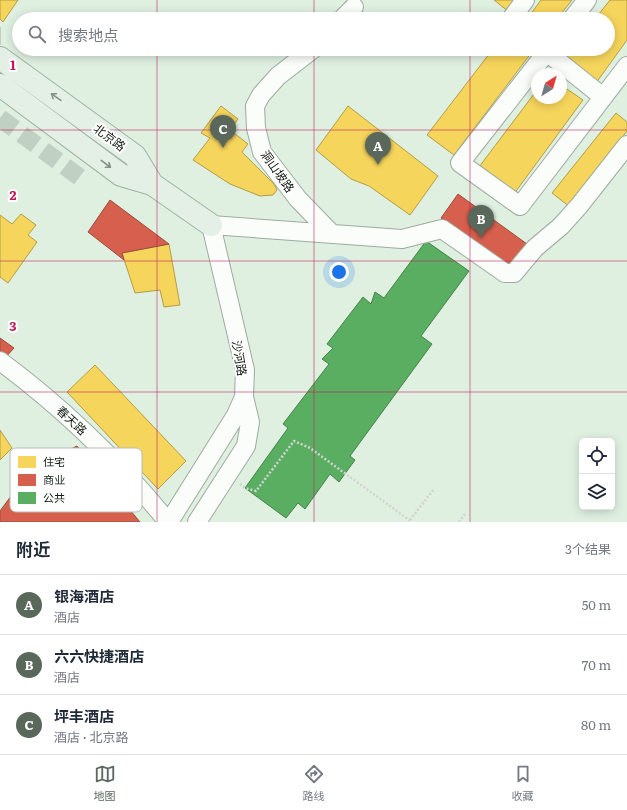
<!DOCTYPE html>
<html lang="zh">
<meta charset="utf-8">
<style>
body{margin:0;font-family:Literata,"Noto Sans SC",serif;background:#f2f2f3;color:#1f2937}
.controls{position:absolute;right:12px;bottom:12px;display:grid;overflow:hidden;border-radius:6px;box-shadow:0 2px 10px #0003}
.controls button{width:36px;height:36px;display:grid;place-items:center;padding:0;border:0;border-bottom:1px solid #e0e1e3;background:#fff;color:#1f2937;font:20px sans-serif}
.compass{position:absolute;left:531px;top:68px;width:36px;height:36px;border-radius:50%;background:#fff;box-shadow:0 2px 10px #0003;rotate:37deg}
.you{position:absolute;left:339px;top:272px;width:14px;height:14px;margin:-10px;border:3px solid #fff;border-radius:50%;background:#1a73e8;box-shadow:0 0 0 6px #1a73e833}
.badge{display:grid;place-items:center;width:26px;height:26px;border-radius:50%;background:#5a685c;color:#fff;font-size:13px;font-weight:700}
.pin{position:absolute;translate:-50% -33px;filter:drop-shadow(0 1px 2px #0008)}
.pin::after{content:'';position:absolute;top:21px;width:14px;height:12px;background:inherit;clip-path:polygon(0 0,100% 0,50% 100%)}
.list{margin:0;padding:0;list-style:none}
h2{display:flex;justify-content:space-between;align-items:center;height:52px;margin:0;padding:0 16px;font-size:17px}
h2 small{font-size:13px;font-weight:400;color:#747a83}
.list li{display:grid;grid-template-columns:26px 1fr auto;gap:12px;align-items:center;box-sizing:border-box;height:60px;padding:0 16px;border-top:1px solid #e0e1e3}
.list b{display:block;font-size:15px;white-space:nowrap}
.list p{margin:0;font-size:13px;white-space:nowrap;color:#747a83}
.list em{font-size:13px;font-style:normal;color:#747a83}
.icon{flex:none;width:22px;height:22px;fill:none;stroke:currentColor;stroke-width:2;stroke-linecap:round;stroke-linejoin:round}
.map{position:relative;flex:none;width:627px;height:522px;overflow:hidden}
.search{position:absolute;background:#fff;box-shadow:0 2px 10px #0003;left:12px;right:12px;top:12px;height:44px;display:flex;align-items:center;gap:10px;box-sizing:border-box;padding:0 14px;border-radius:22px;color:#747a83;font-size:15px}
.sheet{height:232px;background:#fff}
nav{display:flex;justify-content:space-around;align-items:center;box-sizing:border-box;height:56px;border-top:1px solid #e0e1e3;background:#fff;font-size:11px;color:#747a83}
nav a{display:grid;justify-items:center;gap:2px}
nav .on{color:#5a685c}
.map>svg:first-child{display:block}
.homes{fill:#f6d55c;stroke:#b29e46}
.shops{fill:#d6604d;stroke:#9c4c3c}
.public{fill:#5aae61;stroke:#45834a}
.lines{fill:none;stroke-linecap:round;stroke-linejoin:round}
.minor-tunnel{stroke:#c0d0c2;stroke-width:18;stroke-dasharray:18 9;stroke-linecap:butt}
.minor-casing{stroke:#9eaba0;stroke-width:20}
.major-casing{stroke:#9eb4a1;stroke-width:24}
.path{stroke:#d0d4d0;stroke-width:2.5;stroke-dasharray:2 2;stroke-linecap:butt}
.minor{stroke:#fafdfa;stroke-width:18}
.major{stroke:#e4efe6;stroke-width:22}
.oneway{stroke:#869188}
.grid{fill:none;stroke:#c2185b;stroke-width:1;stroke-opacity:0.55}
.labels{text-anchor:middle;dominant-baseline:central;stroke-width:4;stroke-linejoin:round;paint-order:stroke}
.street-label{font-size:12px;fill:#131e14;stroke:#fff}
.key{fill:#fff;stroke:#b8bcb8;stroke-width:1}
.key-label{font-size:11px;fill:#131e14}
.grid-label{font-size:13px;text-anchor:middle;font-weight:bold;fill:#c2185b;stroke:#fff;stroke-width:4;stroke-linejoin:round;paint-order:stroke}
</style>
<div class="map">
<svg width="627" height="522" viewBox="0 0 627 522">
<rect width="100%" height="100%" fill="#dff0e1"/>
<!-- homes -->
<path class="homes" d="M0,0H18L3,22L0,19Z
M494,0H519L509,12Z
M541,0H572L557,19H527Z
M610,0H627V40L596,83L565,58L572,49H608V19H595Z
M493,49H528L532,52L454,155L427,135Z
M561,85L583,100L511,198L476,171L537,90V98H561Z
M221,106L238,119L230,130L248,144L242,152L274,184L277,190L273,195L260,196L230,184L193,160L210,138L201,133Z
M348,106L438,176L410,215L369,186L351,179L316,150Z
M616,113L627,122V131L570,207L552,193Z
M21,214L36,225L28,235L37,242L8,283L0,277V215L12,224Z
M169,244L180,305L164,307L160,290L135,293L122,253Z
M95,365L186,461L158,489L67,392Z
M0,430L12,448L0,460Z
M55,487L72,499L65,509L84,522H21L40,492L48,497Z"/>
<!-- shops -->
<path class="shops" d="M458,194L527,244L510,268L441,218Z
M110,200L169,244L122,253L124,260L88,232Z
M0,338L14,348L5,358L0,353Z
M77,446L140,522H0V511L31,469Z"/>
<!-- public -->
<path class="public" d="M426,241L469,271L421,336L432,344L350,456L355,460L339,482L330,474L305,509L298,503L286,518L245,488L288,428L283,424L329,364L322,359L333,348L327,344L363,297L371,304L375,292L384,298Z"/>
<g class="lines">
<!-- minor-tunnel -->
<path class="minor-tunnel" d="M0,36H1
M0,118L86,182"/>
<defs>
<path id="minor" d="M342,19L354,7
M511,19L525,0
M572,19L587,0
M313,49L278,76L261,95L255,106L256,128L262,152L298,199L331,233
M543,49L603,97
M549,49L460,163L520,206L627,66
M0,361C62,407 119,462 168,522
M169,522L236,415L244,397L245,370L211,225L402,239L442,229L505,273H514L535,248L561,226L579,206L627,145
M197,522L246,446L250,422L244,397"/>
<path id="major" d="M0,58L135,156L152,184L211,225
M0,85L121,175L152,184"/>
</defs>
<!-- minor casing -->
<use href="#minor" class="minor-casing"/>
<!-- major casing -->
<use href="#major" class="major-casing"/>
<!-- path -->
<path class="path" d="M240,484L245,488L256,491L294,441L310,448L412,522
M410,520L434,489
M459,522L465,514"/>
<!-- minor -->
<use href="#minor" class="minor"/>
<!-- major -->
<use href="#major" class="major"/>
</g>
<!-- one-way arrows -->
<defs><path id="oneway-shaft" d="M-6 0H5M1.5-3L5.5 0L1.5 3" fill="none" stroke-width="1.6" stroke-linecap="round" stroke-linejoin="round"/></defs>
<g class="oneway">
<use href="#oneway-shaft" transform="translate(56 97) rotate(-145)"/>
<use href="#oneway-shaft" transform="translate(106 164) rotate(37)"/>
</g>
<!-- grid -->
<path class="grid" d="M157,0V19M314,0V19M470,0V19M157,49V522M314,49V522M470,49V522M0,130H627M0,261H627M0,392H627"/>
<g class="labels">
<!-- street labels -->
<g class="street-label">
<text transform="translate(110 137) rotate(37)">北京路</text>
<text transform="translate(278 171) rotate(55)">洞山坡路</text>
<text transform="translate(240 358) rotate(80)">沙河路</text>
<text transform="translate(72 420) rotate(43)">春天路</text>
</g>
</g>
<!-- legend -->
<rect x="10" y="448" width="132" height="64" rx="6" class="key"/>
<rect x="18" y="456" width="18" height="12" fill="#f6d55c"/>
<rect x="18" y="474" width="18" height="12" fill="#d6604d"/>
<rect x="18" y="492" width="18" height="12" fill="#5aae61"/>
<g class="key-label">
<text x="43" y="466">住宅</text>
<text x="43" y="484">商业</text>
<text x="43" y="502">公共</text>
</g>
<g class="grid-label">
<text x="13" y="70">1</text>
<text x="13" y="200">2</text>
<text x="13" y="331">3</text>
</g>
</svg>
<div class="controls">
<button><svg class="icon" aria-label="locate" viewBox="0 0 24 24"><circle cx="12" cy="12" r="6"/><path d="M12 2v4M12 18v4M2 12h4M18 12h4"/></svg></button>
<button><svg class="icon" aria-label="layers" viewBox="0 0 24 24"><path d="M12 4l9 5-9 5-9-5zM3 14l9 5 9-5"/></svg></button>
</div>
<svg class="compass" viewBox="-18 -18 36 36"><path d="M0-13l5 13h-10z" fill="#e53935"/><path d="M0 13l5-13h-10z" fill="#747a83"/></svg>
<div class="you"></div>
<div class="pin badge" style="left:378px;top:165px">A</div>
<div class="pin badge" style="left:481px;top:238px">B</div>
<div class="pin badge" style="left:223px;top:148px">C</div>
<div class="search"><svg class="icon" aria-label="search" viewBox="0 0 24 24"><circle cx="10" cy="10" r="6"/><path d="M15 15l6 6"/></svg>搜索地点</div>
</div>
<section class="sheet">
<h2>附近<small>3个结果</small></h2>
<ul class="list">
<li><span class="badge">A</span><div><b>银海酒店</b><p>酒店</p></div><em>50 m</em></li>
<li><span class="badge">B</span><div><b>六六快捷酒店</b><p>酒店</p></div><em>70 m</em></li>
<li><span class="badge">C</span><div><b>坪丰酒店</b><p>酒店 · 北京路</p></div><em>80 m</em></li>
</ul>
</section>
<nav>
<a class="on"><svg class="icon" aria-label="map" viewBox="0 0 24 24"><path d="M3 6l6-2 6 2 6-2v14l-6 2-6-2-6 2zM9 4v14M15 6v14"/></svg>地图</a>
<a><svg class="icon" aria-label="directions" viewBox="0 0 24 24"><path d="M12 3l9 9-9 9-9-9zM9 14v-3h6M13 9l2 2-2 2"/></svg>路线</a>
<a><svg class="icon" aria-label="saved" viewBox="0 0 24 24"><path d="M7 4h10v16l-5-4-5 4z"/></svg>收藏</a>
</nav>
